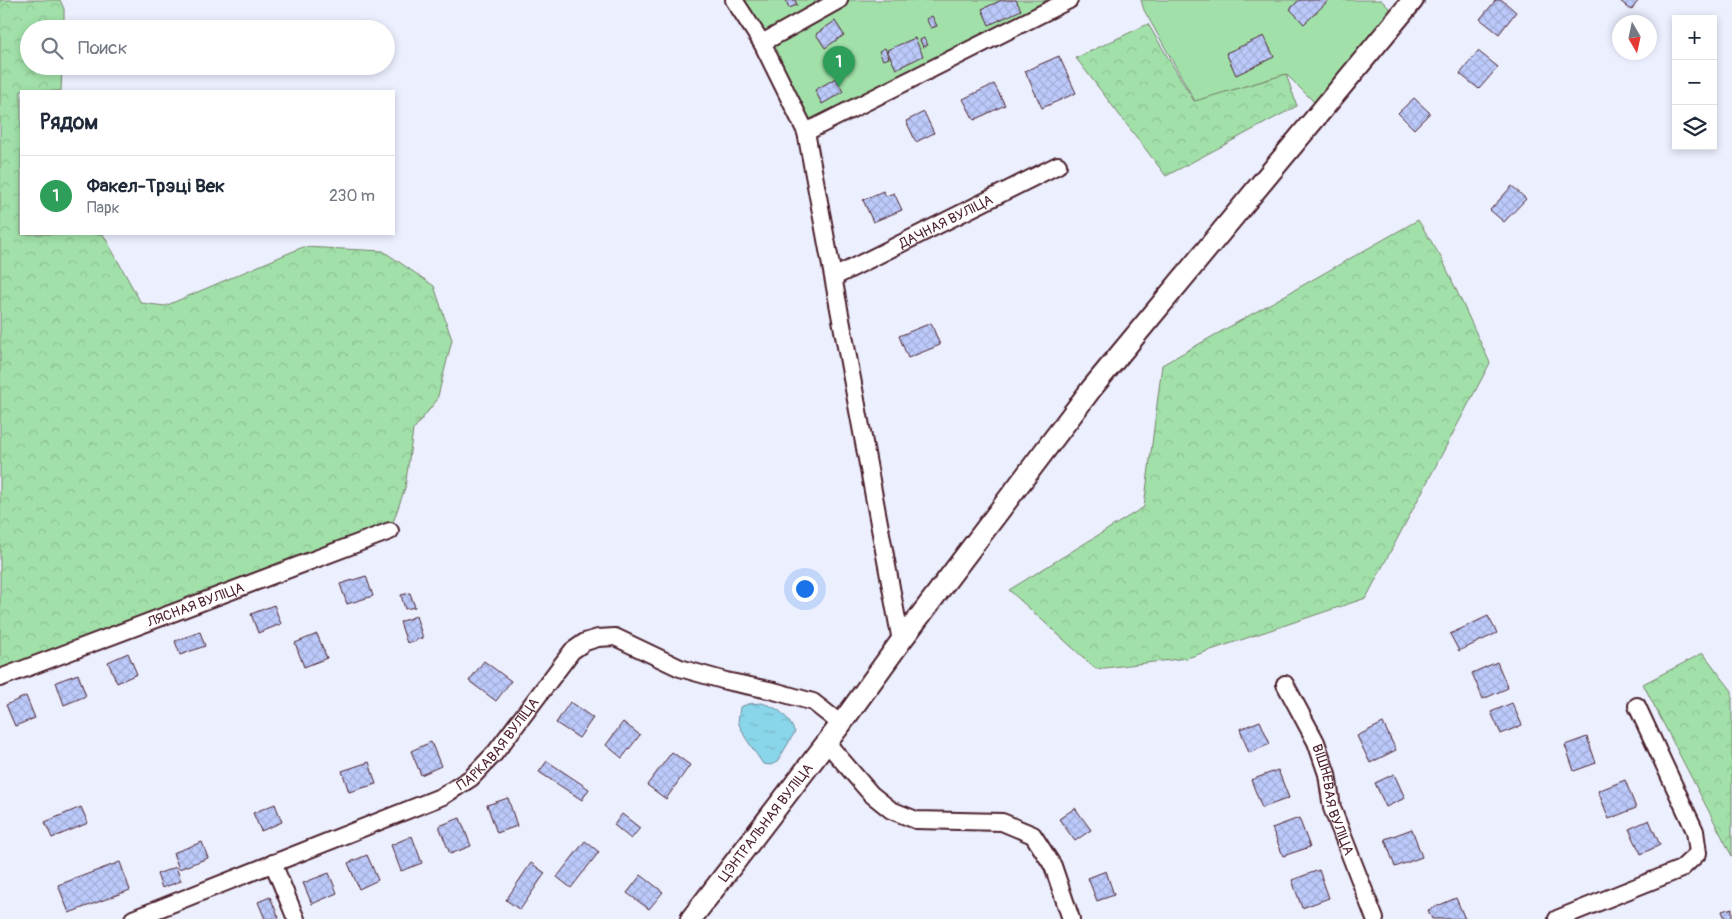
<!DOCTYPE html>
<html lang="ru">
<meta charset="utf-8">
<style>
body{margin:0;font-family:Pangolin,sans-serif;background:#f6f6f7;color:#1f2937}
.controls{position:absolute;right:15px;top:15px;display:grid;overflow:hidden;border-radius:0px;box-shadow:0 2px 8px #0003}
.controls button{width:45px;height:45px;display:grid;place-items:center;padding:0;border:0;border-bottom:1px solid #e0e1e3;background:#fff;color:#1f2937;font:25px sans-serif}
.compass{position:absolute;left:1612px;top:15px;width:45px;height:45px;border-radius:50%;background:#fff;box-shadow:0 2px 8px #0003;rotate:171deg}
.you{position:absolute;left:804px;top:588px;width:18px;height:18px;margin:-12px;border:4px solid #fff;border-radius:50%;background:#1a73e8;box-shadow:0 0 0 8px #1a73e833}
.badge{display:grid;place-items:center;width:32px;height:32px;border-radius:50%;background:#111827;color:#fff;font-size:16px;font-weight:700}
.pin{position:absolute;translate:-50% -41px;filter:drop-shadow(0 1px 2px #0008)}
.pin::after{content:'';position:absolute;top:26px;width:18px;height:15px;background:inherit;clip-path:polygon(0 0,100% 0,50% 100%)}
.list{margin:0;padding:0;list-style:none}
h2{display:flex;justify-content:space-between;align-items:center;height:65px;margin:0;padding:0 20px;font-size:21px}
h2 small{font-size:16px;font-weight:400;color:#747a83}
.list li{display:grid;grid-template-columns:32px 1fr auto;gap:15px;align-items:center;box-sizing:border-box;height:80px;padding:0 20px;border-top:1px solid #e0e1e3}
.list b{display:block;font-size:19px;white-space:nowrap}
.list p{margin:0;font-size:16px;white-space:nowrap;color:#747a83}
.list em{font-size:16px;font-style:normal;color:#747a83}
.icon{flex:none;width:28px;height:28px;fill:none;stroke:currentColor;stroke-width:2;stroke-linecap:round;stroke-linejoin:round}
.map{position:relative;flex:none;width:1732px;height:919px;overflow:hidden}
.search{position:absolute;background:#fff;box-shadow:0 2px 8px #0003;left:20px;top:20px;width:375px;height:55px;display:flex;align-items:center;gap:12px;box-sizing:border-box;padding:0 18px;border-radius:28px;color:#747a83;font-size:19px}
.panel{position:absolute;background:#fff;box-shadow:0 2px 8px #0003;left:20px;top:90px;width:375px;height:145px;border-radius:0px}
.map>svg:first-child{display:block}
.forest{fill:url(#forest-crowns);stroke:#76806a}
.green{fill:#a1e1a9;stroke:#76806a}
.water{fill:url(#water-ripples);stroke:#708c9d}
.building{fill:url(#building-cross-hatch);stroke:#4a1f2b}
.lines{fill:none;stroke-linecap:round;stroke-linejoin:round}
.minor-casing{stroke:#4a1f2b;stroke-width:20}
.tertiary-casing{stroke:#4a1f2b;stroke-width:24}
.minor{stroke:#fff;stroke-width:16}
.tertiary{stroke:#fff;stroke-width:20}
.labels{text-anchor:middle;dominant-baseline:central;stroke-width:4;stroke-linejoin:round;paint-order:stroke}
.street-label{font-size:14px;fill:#4a1f2b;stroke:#fff}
</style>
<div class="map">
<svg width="1732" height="919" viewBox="0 0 1732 919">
<defs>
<pattern id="forest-crowns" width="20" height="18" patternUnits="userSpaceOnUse" patternTransform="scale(1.25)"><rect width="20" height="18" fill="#a1e1a9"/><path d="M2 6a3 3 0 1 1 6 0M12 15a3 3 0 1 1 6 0" fill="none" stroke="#8cc192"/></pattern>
<pattern id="water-ripples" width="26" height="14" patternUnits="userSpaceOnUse" patternTransform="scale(1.25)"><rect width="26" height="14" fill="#89d5e9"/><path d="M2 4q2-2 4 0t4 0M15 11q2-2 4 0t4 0" fill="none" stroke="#78b6c8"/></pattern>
<pattern id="building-cross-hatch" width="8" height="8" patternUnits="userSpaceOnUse" patternTransform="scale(1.25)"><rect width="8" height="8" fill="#bccafb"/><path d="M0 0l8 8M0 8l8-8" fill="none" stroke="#a3add7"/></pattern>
</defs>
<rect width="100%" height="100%" fill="#ebeffe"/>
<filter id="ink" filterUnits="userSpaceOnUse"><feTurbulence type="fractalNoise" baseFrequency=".02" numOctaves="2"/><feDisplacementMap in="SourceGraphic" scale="10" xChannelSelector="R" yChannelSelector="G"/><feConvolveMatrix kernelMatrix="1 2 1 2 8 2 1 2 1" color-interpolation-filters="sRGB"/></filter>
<g filter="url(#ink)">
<!-- forest -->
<path class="forest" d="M0,0H60L64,9V29H29V66H62L61,91H21V234H103L141,303L165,306L303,247L383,251L434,286L452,340L437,400L413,430L405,488L390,531L0,678Z
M1148,24L1194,101L1286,74L1297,106L1166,176L1076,58Z
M1418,220L1442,259L1490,363L1366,598L1187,658L1096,669L1009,590L1144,507L1162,365Z
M1703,653L1732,691V856L1643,684Z"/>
<!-- green -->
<path class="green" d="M734,0H1069L806,132Z
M1141,0H1381L1398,17L1322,110L1286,74L1195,101L1144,10Z"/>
<!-- water -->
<path class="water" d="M762,703C781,709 786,715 795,732L777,762L771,765L763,764L745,737L738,722L740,707L748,704Z"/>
<!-- building -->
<path class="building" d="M786,0H795L797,5L789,8Z
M1002,0H1016L1021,10L989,25L982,9Z
M1299,0H1329L1304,24L1290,9Z
M1496,0H1502L1516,12L1499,34L1480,19Z
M1619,0H1639L1631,10Z
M932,16L937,26L931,28L926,19Z
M835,21L844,35L825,48L816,34Z
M1264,36L1274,57L1236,75L1226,53Z
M915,38L923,56L896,69L887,50Z
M924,38L928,45L923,47L920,40Z
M885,48L889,58L883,60L879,51Z
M1478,51L1498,67L1479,89L1460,74Z
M1059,56L1076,93L1042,108L1025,71Z
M836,78L843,92L822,104L815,90Z
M994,84L1005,105L974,120L963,99Z
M1414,98L1430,113L1414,129L1398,113Z
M924,112L934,133L916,142L906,121Z
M1512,186L1526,199L1504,222L1490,210Z
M883,191L886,196L894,193L902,210L873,222L863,200Z
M931,323L940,345L908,358L899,336Z
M366,576L373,596L347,604L340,584Z
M410,593L415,607L405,609L401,595Z
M274,605L281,624L258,633L251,614Z
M416,616L423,638L407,643L400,622Z
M1488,616L1497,633L1459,651L1450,634Z
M200,632L205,646L180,655L175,641Z
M317,634L327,658L304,667L295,643Z
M128,653L137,674L117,683L108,662Z
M484,661L511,681L496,701L469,681Z
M1497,662L1508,688L1483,699L1472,673Z
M78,674L86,696L64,705L56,682Z
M26,696L35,718L15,726L6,705Z
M570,702L593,718L579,738L556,723Z
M1512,703L1522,725L1501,734L1491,712Z
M1260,721L1270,744L1249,753L1240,729Z
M623,722L640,735L622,758L606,745Z
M1383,723L1396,750L1370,763L1357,736Z
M1587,737L1596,763L1574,771L1565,745Z
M431,742L441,766L421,775L411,751Z
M672,752L690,765L666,799L647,785Z
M547,761L589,789L582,800L539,772Z
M369,762L376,784L349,792L342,771Z
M1278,770L1289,798L1262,808L1251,780Z
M1394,774L1405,798L1386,807L1375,783Z
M1625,780L1636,808L1609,819L1598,791Z
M508,798L517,826L497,833L487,805Z
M275,804L282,822L261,831L253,813Z
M81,807L88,823L52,838L45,822Z
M1075,808L1091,830L1075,841L1059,819Z
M622,814L640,828L631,839L614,825Z
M460,818L471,846L450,854L439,826Z
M1299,818L1310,847L1283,856L1272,828Z
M1649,820L1660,845L1641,854L1629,829Z
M1412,829L1422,857L1395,867L1385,839Z
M412,836L422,863L401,871L391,845Z
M585,841L599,852L571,888L557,877Z
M202,842L208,858L179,869L173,853Z
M367,855L378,880L359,889L348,863Z
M120,862L130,890L69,913L58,885Z
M531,863L545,873L520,910L506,900Z
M176,867L181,881L162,888L157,874Z
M1319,870L1329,898L1302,908L1292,880Z
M1106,871L1114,895L1097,901L1088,878Z
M329,873L337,893L312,904L303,883Z
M641,875L663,892L649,909L627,893Z
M270,897L279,918L276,919H265L258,902Z
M1456,898L1465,919H1432L1428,910Z
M1732,908V919H1725L1722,911Z"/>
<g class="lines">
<defs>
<g id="minor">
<path d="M734,0L762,43L806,132L901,641"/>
<path d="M762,43L839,0"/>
<path d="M806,132L1069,0"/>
<path id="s1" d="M834,277L1058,165"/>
<path id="s2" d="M0,678L390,531"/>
<path id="s3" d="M1285,684L1316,742L1327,774L1332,808L1375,919"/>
<path d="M826,742L871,794L891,810L916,820L1002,822L1033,835L1053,866L1071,919"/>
<path d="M273,863L296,919"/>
<path id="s4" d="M133,919L443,796L471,778L495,753L572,651L585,642L598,638L615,637L680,668L726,681L774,691L813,702L841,724"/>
<path d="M1557,919L1681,869L1698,853L1695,831L1637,706"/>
</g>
<g id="tertiary">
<path id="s5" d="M691,919L841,724L901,641L1092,388L1413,0"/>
</g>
</defs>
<!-- minor casing -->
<use href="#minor" class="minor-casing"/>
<!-- tertiary casing -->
<use href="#tertiary" class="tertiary-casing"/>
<!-- minor -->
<use href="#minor" class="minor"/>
<!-- tertiary -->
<use href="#tertiary" class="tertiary"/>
</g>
</g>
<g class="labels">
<!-- street labels -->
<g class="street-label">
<text stroke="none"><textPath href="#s1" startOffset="125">ДАЧНАЯ ВУЛІЦА</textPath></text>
<text stroke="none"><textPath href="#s2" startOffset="209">ЛЯСНАЯ ВУЛІЦА</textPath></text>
<text stroke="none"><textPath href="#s4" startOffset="410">ПАРКАВАЯ ВУЛІЦА</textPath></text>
<text stroke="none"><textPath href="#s3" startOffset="126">ВІШНЁВАЯ ВУЛІЦА</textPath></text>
<text stroke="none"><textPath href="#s5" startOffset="122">ЦЭНТРАЛЬНАЯ ВУЛІЦА</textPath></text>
</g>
</g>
</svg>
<div class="controls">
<button>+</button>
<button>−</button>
<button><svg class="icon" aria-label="layers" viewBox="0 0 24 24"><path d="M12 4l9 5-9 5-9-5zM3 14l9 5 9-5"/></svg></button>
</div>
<svg class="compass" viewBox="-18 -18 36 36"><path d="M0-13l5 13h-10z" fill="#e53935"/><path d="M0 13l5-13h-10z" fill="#747a83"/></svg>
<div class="you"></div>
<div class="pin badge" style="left:839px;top:87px;background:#2e9e5b">1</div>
<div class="search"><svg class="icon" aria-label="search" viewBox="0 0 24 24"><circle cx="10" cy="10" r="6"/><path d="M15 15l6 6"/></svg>Поиск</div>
<section class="panel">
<h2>Рядом<small></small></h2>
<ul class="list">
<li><span class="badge" style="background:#2e9e5b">1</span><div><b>Факел-Трэці Век</b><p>Парк</p></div><em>230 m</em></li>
</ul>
</section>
</div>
